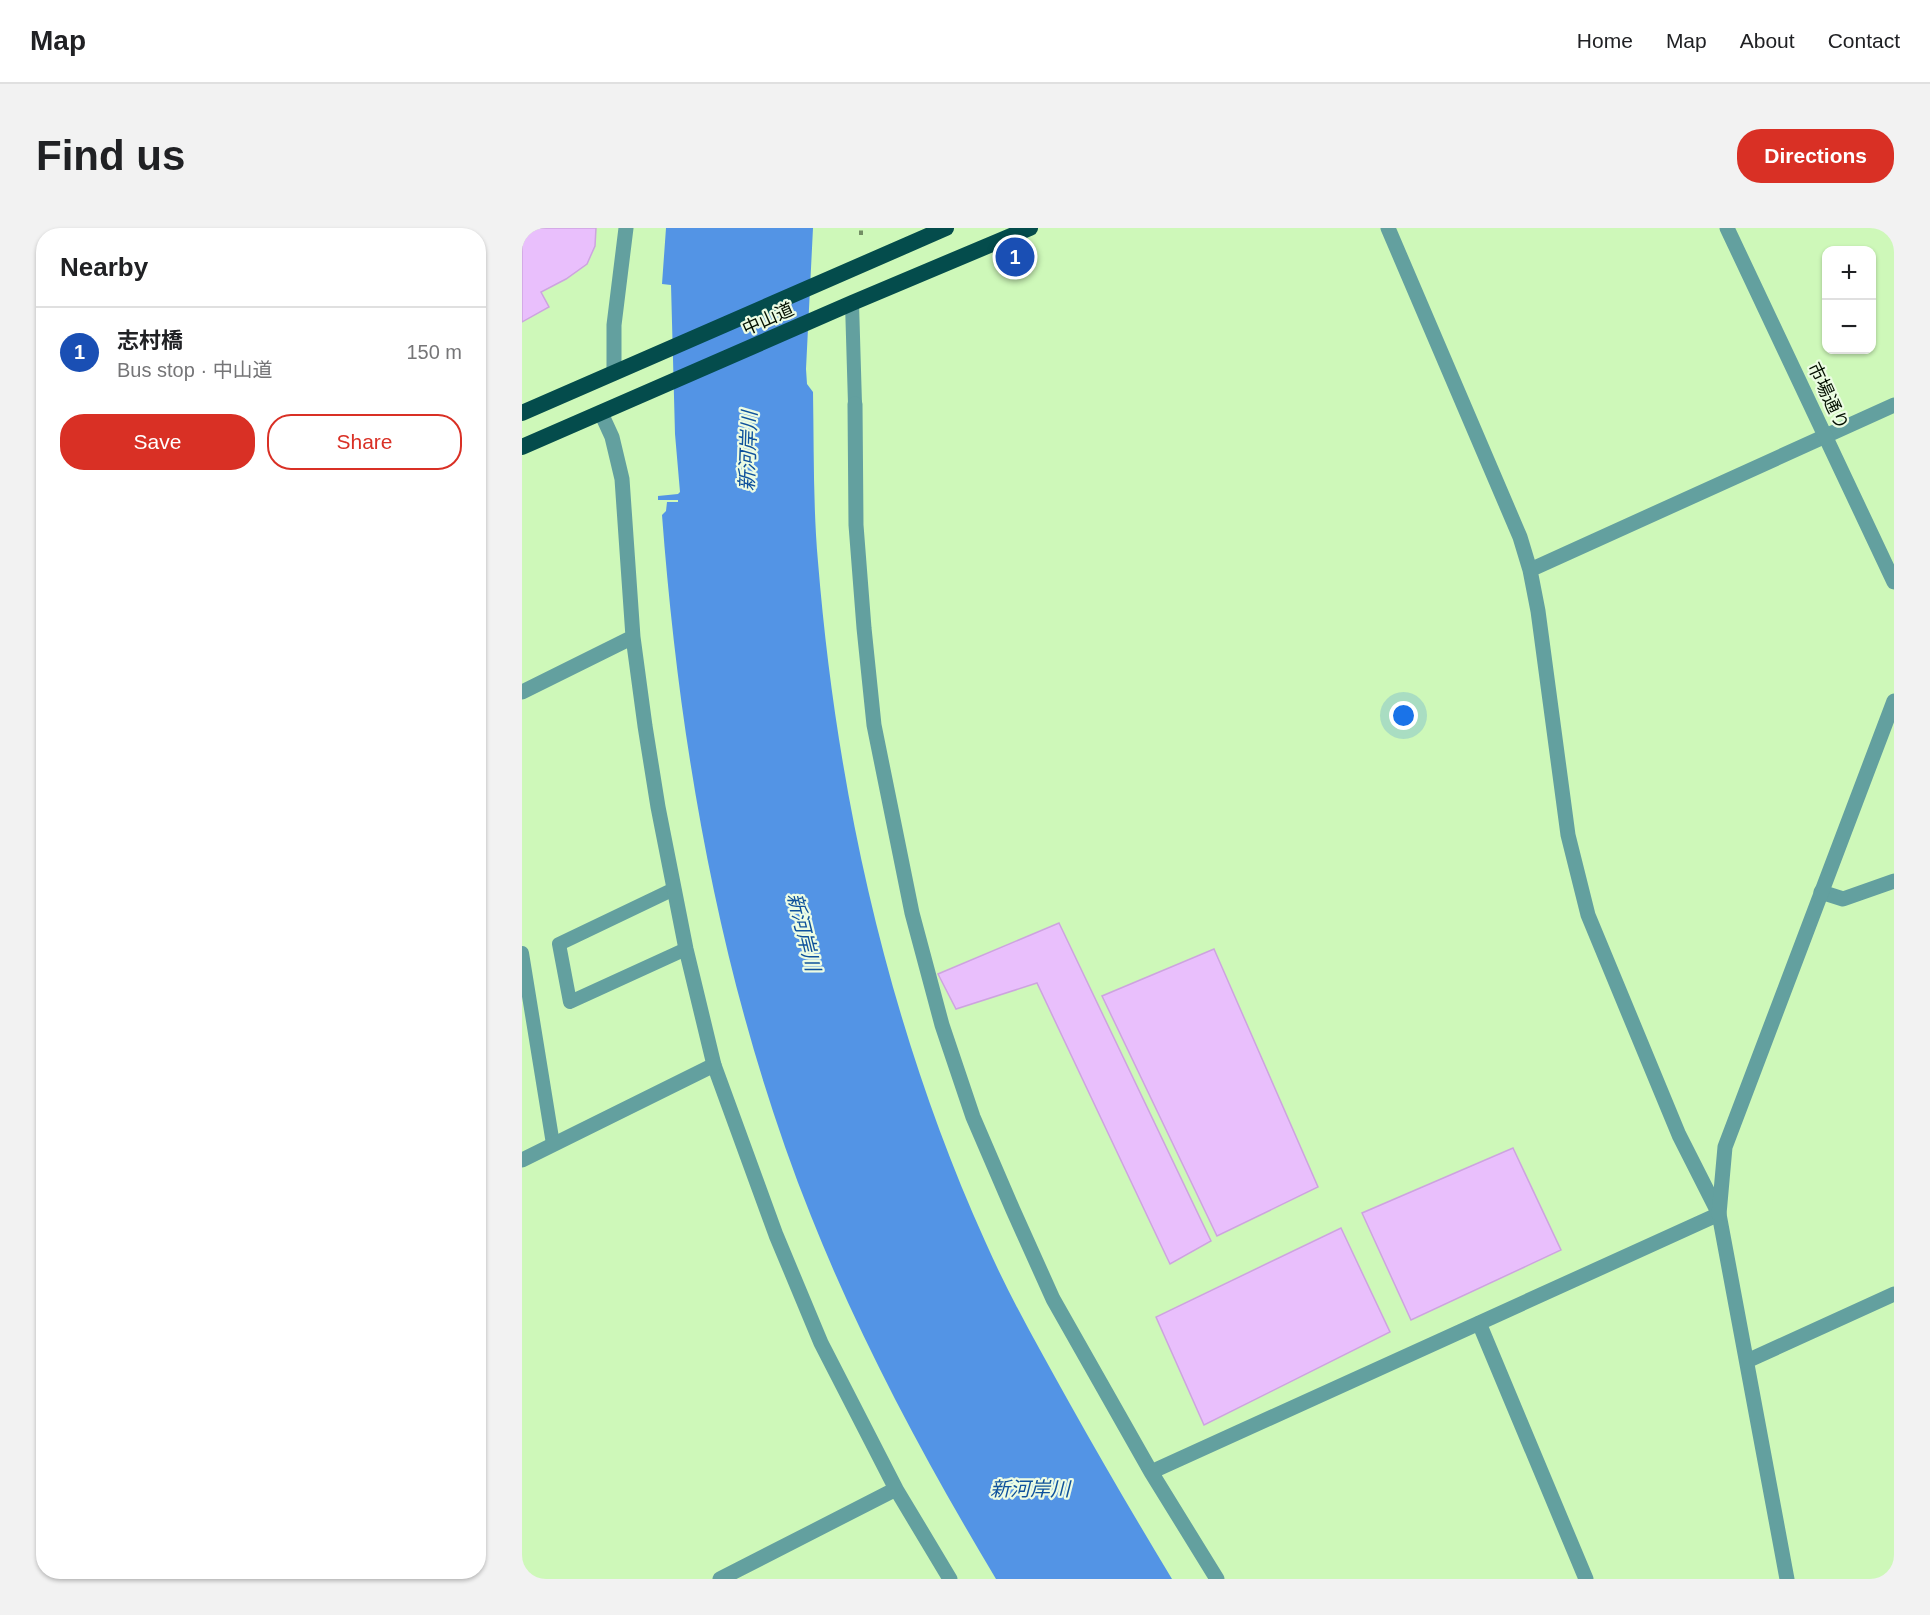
<!DOCTYPE html>
<meta charset="utf-8">
<style>
body{margin:0;font-family:Helvetica,"Noto Sans JP",sans-serif;background:#f2f2f2;color:#202124}
.controls{position:absolute;right:18px;top:18px;display:grid;overflow:hidden;border-radius:12px;box-shadow:0 2px 4px #0004}
.controls button{width:54px;height:54px;display:grid;place-items:center;padding:0;border:0;border-bottom:2px solid #e0e0e0;background:#fff;color:#202124;font:30px sans-serif}
.you{position:absolute;left:882px;top:488px;width:21px;height:21px;margin:-15px;border:4px solid #fff;border-radius:50%;background:#1a73e8;box-shadow:0 0 0 9px #1a73e833}
.badge{display:grid;place-items:center;width:39px;height:39px;border-radius:50%;background:#d93025;color:#fff;font-size:20px;font-weight:700}
.pin{position:absolute;translate:-50% -50%;border:3px solid #fff;box-shadow:0 2px 6px #0006}
.list{margin:0;padding:0;list-style:none}
h2{display:flex;justify-content:space-between;align-items:center;height:78px;margin:0;padding:0 24px;font-size:26px}
h2 small{font-size:20px;font-weight:400;color:#757577}
.list li{display:grid;grid-template-columns:39px 1fr auto;gap:18px;align-items:center;box-sizing:border-box;height:90px;padding:0 24px;border-top:2px solid #e0e0e0}
.list b{display:block;font-size:22px;white-space:nowrap}
.list p{margin:0;font-size:20px;white-space:nowrap;color:#757577}
.list em{font-size:20px;font-style:normal;color:#757577}
.actions{display:flex;gap:12px;padding:18px 24px}
.actions a{flex:1;padding:14px 0;border:2px solid #d93025;border-radius:24px;text-align:center;font-size:21px;color:#d93025}
.actions .main{background:#d93025;color:#fff}
.map{position:relative;flex:none;width:1372px;height:1351px;overflow:hidden;border-radius:24px}
header{display:flex;align-items:center;gap:36px;box-sizing:border-box;height:84px;padding:0 30px;background:#fff;border-bottom:2px solid #e0e0e0}
header strong{font-size:28px}
nav{display:flex;gap:33px;margin-inline-start:auto;font-size:21px}
.intro{display:flex;align-items:center;justify-content:space-between;box-sizing:border-box;height:144px;padding:0 36px}
h1{margin:0;font-size:42px}
.button{padding:15px 27px;border-radius:24px;background:#d93025;color:#fff;font-size:21px;font-weight:700}
main{display:flex;gap:36px;padding:0 36px}
aside{flex:1;background:#fff;border-radius:24px;box-shadow:0 2px 4px #0004}
.map>svg:first-child{display:block}
.water{fill:#5394e5}
.building{fill:#e9bffc;stroke:#cda4df;stroke-width:1.5}
.lines{fill:none;stroke-linecap:round;stroke-linejoin:round}
.path{stroke:#728e64;stroke-width:4;stroke-dasharray:4.5 3;stroke-linecap:butt}
.service{stroke:#63a09f;stroke-width:14}
.minor{stroke:#63a09f;stroke-width:15}
.tertiary{stroke:#63a09f;stroke-width:15}
.trunk{stroke:#044c4c;stroke-width:16}
.labels{text-anchor:middle;dominant-baseline:central;stroke-width:4.5;stroke-linejoin:round;paint-order:stroke}
.street-label{font-size:18px;fill:#041000;stroke:#ecfce3}
.water-label{font-size:20px;font-style:italic;fill:#0e519b;stroke:#ecfce3}
</style>
<header>
<strong>Map</strong>
<nav><a>Home</a><a>Map</a><a>About</a><a>Contact</a></nav>
</header>
<div class="intro"><h1>Find us</h1><a class="button">Directions</a></div>
<main>
<aside>
<h2>Nearby<small></small></h2>
<ul class="list">
<li><span class="badge" style="background:#1a4fb4">1</span><div><b>志村橋</b><p>Bus stop · 中山道</p></div><em>150 m</em></li>
</ul>
<div class="actions"><a class="main">Save</a><a>Share</a></div>
</aside>
<div class="map">
<svg width="1372" height="1351" viewBox="0 0 1372 1351">
<rect width="100%" height="100%" fill="#cef8b9"/>
<!-- water -->
<path class="water" d="M144,0H291L284,141L285,156L291,164C292,220 291,278 296,334C315,567 367,800 463,1013C488,1070 518,1122 548,1176C581,1235 615,1293 650,1351H474C404,1234 339,1114 289,988C200,765 158,525 140,287L144,283L145,274H156V272H136V268L156,266L158,264L153,206L149,57L140,56Z"/>
<!-- building -->
<path class="building" d="M0,0H74L73,18L65,36L44,51L19,64L27,79L0,94Z
M537,695L689,1013L648,1036L515,755L434,781L416,746Z
M692,721L796,959L695,1008L580,768Z
M991,920L1039,1022L889,1092L840,985Z
M819,1000L868,1104L682,1197L634,1089Z"/>
<g class="lines">
<!-- path -->
<path class="path" d="M339,7V0"/>
<!-- service -->
<path class="service" d="M330,75L333,176
M152,661L37,716L48,774L164,721
M0,725L31,916"/>
<!-- minor -->
<path class="minor" d="M866,0L998,309L1008,342L1016,383L1046,607L1066,687L1157,907L1197,986L1265,1351
M92,145V97L104,0
M333,176L334,297L342,400L352,497L390,685L420,797L451,889L491,982L531,1071L629,1244L695,1351
M79,185L90,209L100,251L111,409L123,498L136,579L164,721L192,837L254,1007L299,1115L374,1261L428,1351
M1008,342L1372,177
M0,464L111,409
M1299,664L1321,671L1372,653
M957,1095L1064,1351
M1225,1133L1372,1066
M629,1244L1197,986
M198,1351L374,1261"/>
<!-- tertiary -->
<path class="tertiary" d="M1205,0L1372,354
M0,932L192,837
M1197,986L1203,919L1372,473"/>
<!-- trunk -->
<path class="trunk" d="M0,185L424,0
M0,219L330,75L508,0"/>
</g>
<g class="labels">
<!-- street labels -->
<g class="street-label">
<text transform="translate(246 91) rotate(-24)">中山道</text>
<text transform="translate(1306 168) rotate(65)">市場通り</text>
</g>
<!-- water labels -->
<g class="water-label">
<text transform="translate(226 223) rotate(-88)">新河岸川</text>
<text transform="translate(282 704) rotate(76)">新河岸川</text>
<text x="508" y="1261">新河岸川</text>
</g>
</g>
</svg>
<div class="controls">
<button>+</button>
<button>−</button>
</div>
<div class="you"></div>
<div class="pin badge" style="left:493px;top:29px;background:#1a4fb4">1</div>
</div>
</main>
